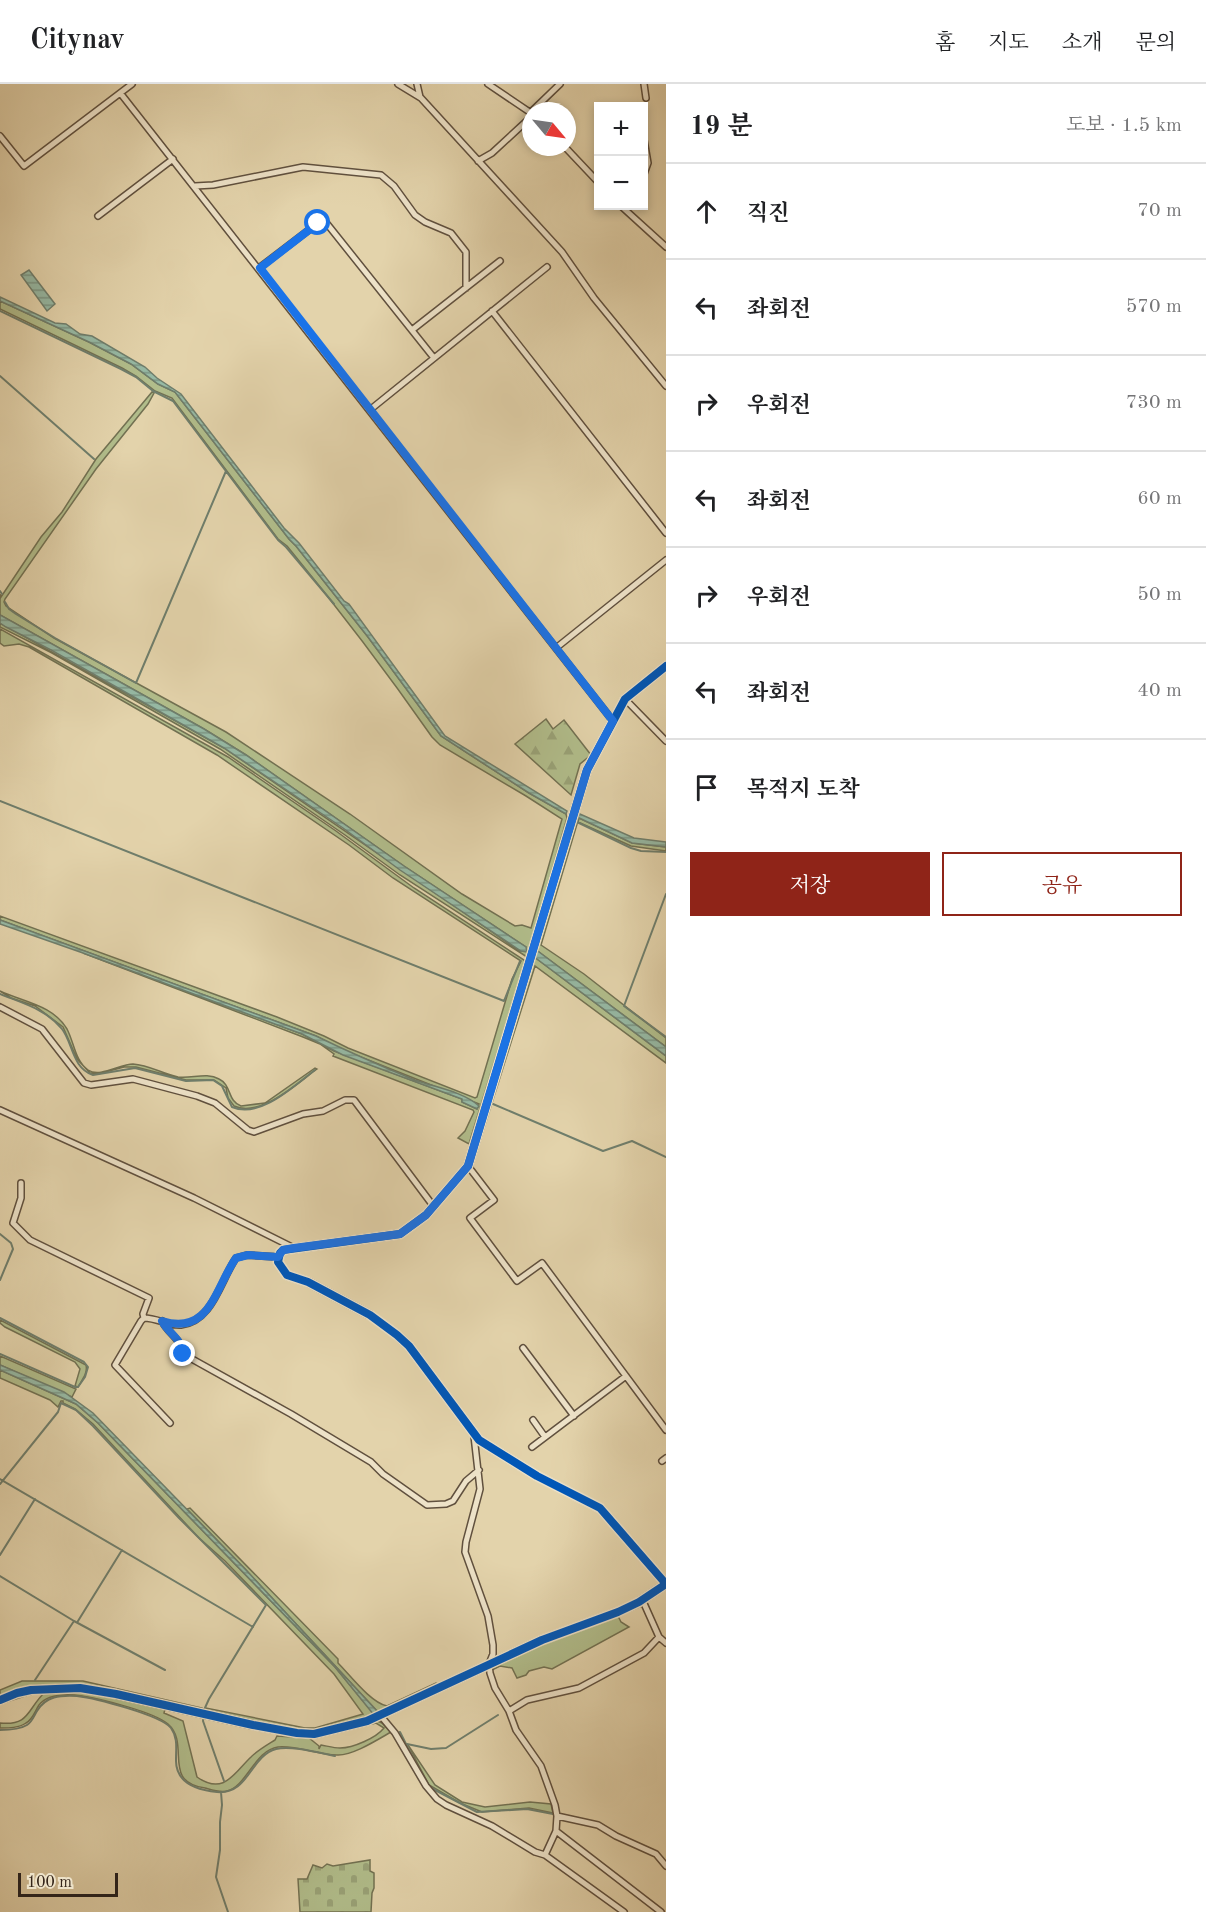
<!DOCTYPE html>
<html lang="ko">
<meta charset="utf-8">
<style>
body{margin:0;font-family:"Old Standard TT","Noto Serif KR",serif;background:#f6f6f6;color:#202124}
.controls{position:absolute;right:18px;top:18px;display:grid;overflow:hidden;border-radius:0px;box-shadow:0 3px 9px #0003}
.controls button{width:54px;height:54px;display:grid;place-items:center;padding:0;border:0;border-bottom:2px solid #e0e0e0;background:#fff;color:#202124;font:30px sans-serif}
.compass{position:absolute;left:522px;top:18px;width:54px;height:54px;border-radius:50%;background:#fff;box-shadow:0 3px 9px #0003;rotate:119deg}
.scale{position:absolute;left:18px;bottom:15px;width:100px;box-sizing:border-box;padding-left:6px;border:3px solid #342519;border-top:0;font-size:16px;line-height:21px;white-space:nowrap;color:#342519;-webkit-text-stroke:4px #ede2c8;paint-order:stroke}
.stop{position:absolute;width:18px;height:18px;margin:-14px;border:4px solid #1a73e8;border-radius:50%;background:#fff}
.stop.end{background:#1a73e8;border-color:#fff;box-shadow:0 2px 6px #0008}
.list{margin:0;padding:0;list-style:none}
h2{display:flex;justify-content:space-between;align-items:center;height:78px;margin:0;padding:0 24px;font-size:26px}
h2 small{font-size:20px;font-weight:400;color:#757577}
.list li{display:grid;grid-template-columns:39px 1fr auto;gap:18px;align-items:center;box-sizing:border-box;height:96px;padding:0 24px;border-top:2px solid #e0e0e0}
.list b{display:block;font-size:22px;white-space:nowrap}
.list em{font-size:20px;font-style:normal;color:#757577}
.actions{display:flex;gap:12px;padding:18px 24px}
.actions a{flex:1;padding:14px 0;border:2px solid #8f2418;border-radius:0px;text-align:center;font-size:21px;color:#8f2418}
.actions .main{background:#8f2418;color:#fff}
.icon{flex:none;width:33px;height:33px;fill:none;stroke:currentColor;stroke-width:2;stroke-linecap:round;stroke-linejoin:round}
.map{position:relative;flex:none;width:666px;height:1828px;overflow:hidden}
header{display:flex;align-items:center;gap:36px;box-sizing:border-box;height:84px;padding:0 30px;background:#fff;border-bottom:2px solid #e0e0e0}
header strong{font-size:28px}
nav{display:flex;gap:33px;margin-inline-start:auto;font-size:21px}
main{display:flex}
aside{flex:1;background:#fff}
.map>svg:first-child{display:block}
.grass{fill:#b1bd8b;stroke:#727152;stroke-width:1.5}
.forest{fill:url(#forest-firs);stroke:#727152;stroke-width:1.5}
.cemetery{fill:url(#cemetery-stones);stroke:#727152;stroke-width:1.5}
.water{fill:url(#water-rules);stroke:#6f7e6c;stroke-width:1.5}
.lines{fill:none;stroke-linecap:round;stroke-linejoin:round}
.stream{stroke:#6f7e6c;stroke-width:2}
.street-casing{stroke:#60503e;stroke-width:8}
.secondary-casing{stroke:#342519;stroke-width:10}
.street{stroke:#ede2c8;stroke-width:5}
.secondary{stroke:#ede2c8;stroke-width:8}
.cycleway-casing{stroke:#ede2c8;stroke-width:11}
.cycleway{stroke:#0057b8;stroke-width:8}
.route{stroke:#1a73e8;stroke-width:8}
</style>
<header>
<strong>Citynav</strong>
<nav><a>홈</a><a>지도</a><a>소개</a><a>문의</a></nav>
</header>
<main>
<div class="map">
<svg width="666" height="1828" viewBox="0 0 666 1828">
<defs>
<pattern id="forest-firs" width="22" height="20" patternUnits="userSpaceOnUse" patternTransform="scale(1.5)"><rect width="22" height="20" fill="#b1bd8b"/><path d="M5 1l3.5 6h-7zM16 11l3.5 6h-7z" fill="#99a277"/></pattern>
<pattern id="cemetery-stones" width="16" height="16" patternUnits="userSpaceOnUse" patternTransform="scale(1.5)"><rect width="16" height="16" fill="#b1bd8b"/><path d="M2 7V4a2 2 0 0 1 4 0v3zM10 15v-3a2 2 0 0 1 4 0v3z" fill="#99a277"/></pattern>
<pattern id="water-rules" width="6" height="5" patternUnits="userSpaceOnUse" patternTransform="scale(1.5)"><rect width="6" height="5" fill="#96b9a4"/><path d="M0 2.5h6" fill="none" stroke="#7b9685"/></pattern>
</defs>
<rect width="100%" height="100%" fill="#e3d3ab"/>
<filter id="stains"><feTurbulence type="fractalNoise" baseFrequency=".00333" numOctaves="4"/><feColorMatrix values="0 0 0 0 .2 0 0 0 0 .09 0 0 0 0 .02 0 0 0 .5 -.17"/></filter>
<radialGradient id="worn" r=".72"><stop offset=".6" stop-color="#630" stop-opacity="0"/><stop offset="1" stop-color="#630" stop-opacity=".3"/></radialGradient>
<!-- grass -->
<path class="grass" d="M0,217L89,258L131,280L158,300L175,308L289,455L296,462L368,553L441,652L529,709L566,730L567,734L527,873L400,791L345,751L220,665L52,569L0,543V539L224,664L514,863L521,867L526,863L404,782L246,671L204,645L0,531V510L1,513L41,453L62,428L96,375L152,308L154,309L148,320L96,385L5,515L4,518L6,522L54,554L226,648L350,730L462,810L515,842L522,841L531,844L562,735L526,712L440,661L432,653C386,587 338,524 287,462L278,455L172,314L155,307L136,292L122,284L0,225Z
M0,545L228,673L336,747L414,804L524,876L525,878L469,1060L458,1054L465,1047L474,1028L473,1026L333,972L334,970L320,960L303,953L83,869L302,950L334,967L462,1015V1018L477,1025L479,1020L343,966L316,952L0,836V832L277,933L324,952L348,964L475,1014L477,1013L512,895L521,877L393,794L349,761L217,671L29,563L19,560L4,562L0,559Z
M575,732L578,734L577,740L541,861L584,890L666,954V963L535,865Z
M579,734L632,759L666,763V767L631,762L578,738Z
M533,872L666,972V979L535,882L475,1073L473,1069Z
M0,907C23,918 53,921 67,945C74,958 75,977 88,986C100,994 120,980 133,980C149,981 163,990 178,993C191,995 207,988 219,995C232,1001 227,1017 241,1022L265,1019L315,984L317,985C296,1000 260,1034 234,1022L228,1014L226,1004L214,996H186L136,983H124L98,990L90,989L77,975L63,943L35,922L11,914Z
M0,1236L86,1281C88,1289 82,1296 78,1303L75,1302L80,1285L75,1278L5,1243L0,1239Z
M0,1272L76,1305L72,1313L0,1281Z
M0,1286L76,1320L98,1339L335,1583L374,1630L377,1627L246,1486L187,1425L190,1424L338,1575V1579C350,1591 371,1619 387,1622L436,1599L437,1602L373,1632L314,1646L289,1644L204,1627L206,1624L305,1644H315L363,1630L334,1590L225,1477L199,1454L93,1340L75,1325L63,1319V1317H61L58,1323L50,1316L0,1294Z
M640,1521L642,1522L618,1532L621,1538L629,1543L552,1585L544,1583L529,1587L526,1591L517,1594L512,1584L500,1582L492,1586V1580L495,1578Z
M22,1597H83L202,1624V1627L76,1601L36,1602L0,1612V1606Z
M77,1606L202,1630V1633L165,1625L164,1629L183,1637L197,1693C224,1712 234,1689 251,1673C258,1666 267,1661 275,1656L277,1652L309,1654L319,1662V1665L321,1661C327,1662 334,1664 340,1664C353,1664 376,1654 384,1644L376,1639L313,1654L310,1652L284,1651L204,1633V1631L305,1651L332,1647L375,1636L382,1639L391,1648C377,1656 352,1672 337,1671C317,1671 297,1661 278,1663C255,1666 247,1702 227,1707C220,1709 212,1706 205,1704C161,1698 191,1660 168,1640C154,1628 101,1615 82,1612C68,1610 49,1609 39,1621C35,1627 33,1635 26,1639C19,1644 9,1644 0,1644V1639C30,1642 27,1625 45,1608L28,1611L0,1620V1617L34,1607Z
M408,1661L435,1701L462,1718L485,1723L530,1718L551,1720L553,1729L529,1724L482,1728L460,1719L429,1701Z"/>
<!-- forest -->
<path class="forest" d="M546,635L553,645L564,636L591,671L580,680L571,711L515,660Z"/>
<!-- cemetery -->
<path class="cemetery" d="M370,1776V1787L374,1789V1804L372,1809L371,1828H300L298,1795H307L313,1781L322,1784L327,1780L333,1782Z"/>
<!-- water -->
<path class="water" d="M29,186L55,220L47,227L21,191Z
M0,213L55,239L66,240L80,250L92,252L145,283L157,294L181,310L284,444L299,459L344,517L349,520L445,652L567,727L566,730L529,709L441,652L368,553L296,462L289,455L175,308L158,300L131,280L89,258L0,217Z
M0,531L204,645L246,671L404,782L526,863L527,868L521,867L400,786L343,744L224,664L51,566L6,543L0,539Z
M575,730H580L634,754L666,758V763L632,759L575,732Z
M0,836L316,952C349,968 381,982 415,996C435,1003 464,1008 479,1022L477,1025L462,1018V1015L343,971L302,950L83,869L0,840Z
M535,865L666,963V972L533,872Z
M0,1281L64,1308L93,1329L246,1486L377,1627L376,1630L374,1631L335,1583L98,1339L76,1320L0,1286Z"/>
<g class="lines">
<!-- stream -->
<path class="stream" d="M0,227L121,285L136,293L153,307L173,317L278,456L286,463L334,520
M0,292L94,375
M0,507L2,510
M5,518L9,525L16,530L55,554L136,599L226,387
M0,717L504,917L520,877
M578,734L577,738L631,764L641,767L666,768
M666,810L624,922L666,953
M0,910C22,919 46,925 62,945C73,959 72,984 93,991L135,984L186,997L213,996L222,1002L232,1023C260,1035 294,1002 315,986
M493,1020L603,1067L632,1057L666,1073
M0,1150L11,1159L13,1165L0,1196
M0,1234L84,1278L88,1283L85,1293L78,1303H75L0,1270
M0,1395L253,1543
M0,1400L58,1328L61,1319L76,1326L93,1342L179,1434L266,1521L209,1615L204,1626L203,1637L224,1697
M0,1471L35,1415
M0,1492L74,1537L165,1586
M78,1537L122,1466
M35,1596L74,1537
M0,1646C8,1646 19,1646 27,1641C32,1638 34,1632 37,1627C46,1612 60,1611 77,1612C94,1614 161,1631 171,1644C178,1654 176,1664 176,1675C175,1699 197,1706 217,1708C249,1711 250,1672 276,1665C291,1661 320,1669 335,1672
M400,1648L418,1684
M407,1660L431,1665L446,1664L498,1631
M431,1704L477,1728L527,1725L553,1730
M221,1708L222,1721L220,1738V1766L216,1793L228,1828"/>
<defs>
<path id="street" d="M398,0L421,14L562,168L594,214L666,302
M417,0L420,13
M488,0L531,29
M644,0L646,14
M121,10L613,637
M532,27L560,0
M0,52L24,82L132,0
M644,56L648,79L644,90
M565,63L598,98
M478,77L492,69L531,33
M195,102L213,101L303,83L381,91L394,102L415,131L425,138L451,149L466,168V204
M621,122L666,163
M98,132L173,75
M259,184L318,139L324,136L434,274
M492,227L666,449
M412,246L500,177
M371,325L547,183
M556,564L666,476
M625,615L666,657
M0,923L42,945L84,999L91,1001L133,995L197,1012L215,1019L248,1046L254,1048L303,1030L323,1027L345,1016H354L434,1123
M0,1026L194,1114L294,1164
M468,1082L494,1116L470,1134L517,1197L542,1179L666,1346
M21,1099V1114L13,1139L30,1156L149,1214L143,1230L144,1234
M162,1237C168,1250 182,1255 183,1270L291,1330L371,1378L383,1390L427,1421L446,1420L453,1417L466,1397L479,1386
M523,1264L574,1332
M533,1336L545,1353
M170,1339L115,1281L141,1237L144,1234C157,1234 169,1242 181,1241C213,1237 220,1197 236,1174L247,1171L278,1173
M474,1352L480,1405L466,1458L465,1468L488,1532L493,1561V1570L489,1580L490,1589L495,1604L509,1627L516,1646L541,1682L555,1721L557,1732L556,1747L545,1771L624,1828
M532,1363L626,1292
M662,1377L666,1374
M642,1515L659,1553L666,1559
M509,1627L527,1616L579,1604L644,1569L659,1553
M380,1631L395,1649L426,1702L437,1715L446,1721L492,1742L535,1768L545,1771
M557,1732L598,1741L616,1752L656,1770L666,1782
M556,1747L661,1828"/>
<path id="secondary" d="M0,1616L17,1609L31,1606L80,1604L116,1610L253,1641L297,1649L314,1650L367,1637L542,1556L618,1528L639,1518L666,1500L600,1424L537,1392L479,1356L409,1262L397,1251L370,1231L308,1198L287,1191L278,1178L280,1169L283,1166L400,1150L426,1131L468,1082L587,686L625,615L666,582"/>
</defs>
<!-- street casing -->
<use href="#street" class="street-casing"/>
<!-- secondary casing -->
<use href="#secondary" class="secondary-casing"/>
<!-- street -->
<use href="#street" class="street"/>
<!-- secondary -->
<use href="#secondary" class="secondary"/>
<defs>
<path id="cycleway" d="M0,1616L17,1609L31,1606L80,1604L116,1610L253,1641L297,1649L314,1650L367,1637L542,1556L618,1528L639,1518L666,1500L600,1424L537,1392L479,1356L409,1262L397,1251L370,1231L308,1198L287,1191L278,1178L280,1169L283,1166L400,1150L426,1131L468,1082L587,686L625,615L666,582"/>
</defs>
<!-- cycleway casing -->
<use href="#cycleway" class="cycleway-casing"/>
<!-- cycleway -->
<use href="#cycleway" class="cycleway"/>
</g>
<g class="lines">
<!-- route -->
<path class="route" d="M183,1270C182,1255 169,1250 162,1237C210,1252 215,1204 236,1174L248,1171L278,1173L283,1166L294,1164L400,1150L426,1131L468,1082L587,686L613,637L260,184L318,139"/>
</g>
<rect width="100%" height="100%" filter="url(#stains)"/>
<rect width="100%" height="100%" fill="url(#worn)"/>
</svg>
<div class="controls">
<button>+</button>
<button>−</button>
</div>
<svg class="compass" viewBox="-18 -18 36 36"><path d="M0-13l5 13h-10z" fill="#e53935"/><path d="M0 13l5-13h-10z" fill="#757577"/></svg>
<div class="scale">100 m</div>
<div class="stop" style="left:318px;top:139px"></div>
<div class="stop end" style="left:183px;top:1270px"></div>
</div>
<aside>
<h2>19 분<small>도보 · 1.5 km</small></h2>
<ul class="list">
<li><svg class="icon" aria-label="ahead" viewBox="0 0 24 24"><path d="M12 20V5M6 11l6-6 6 6"/></svg><div><b>직진</b></div><em>70 m</em></li>
<li><svg class="icon" aria-label="left" viewBox="0 0 24 24"><path d="M17 20v-9H6M10 6l-5 5 5 5"/></svg><div><b>좌회전</b></div><em>570 m</em></li>
<li><svg class="icon" aria-label="right" viewBox="0 0 24 24"><path d="M7 20v-9h11M14 6l5 5-5 5"/></svg><div><b>우회전</b></div><em>730 m</em></li>
<li><svg class="icon" aria-label="left" viewBox="0 0 24 24"><path d="M17 20v-9H6M10 6l-5 5 5 5"/></svg><div><b>좌회전</b></div><em>60 m</em></li>
<li><svg class="icon" aria-label="right" viewBox="0 0 24 24"><path d="M7 20v-9h11M14 6l5 5-5 5"/></svg><div><b>우회전</b></div><em>50 m</em></li>
<li><svg class="icon" aria-label="left" viewBox="0 0 24 24"><path d="M17 20v-9H6M10 6l-5 5 5 5"/></svg><div><b>좌회전</b></div><em>40 m</em></li>
<li><svg class="icon" aria-label="arrive" viewBox="0 0 24 24"><path d="M6 21V4h12l-3 4 3 4H6"/></svg><div><b>목적지 도착</b></div></li>
</ul>
<div class="actions"><a class="main">저장</a><a>공유</a></div>
</aside>
</main>
